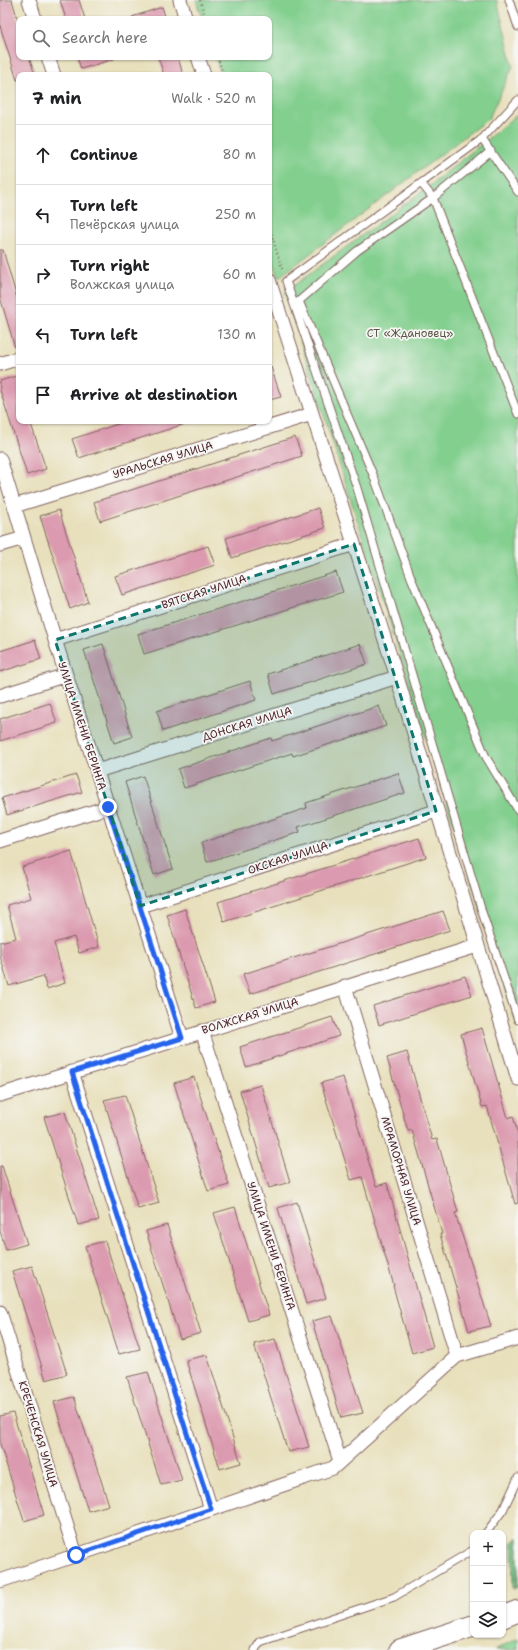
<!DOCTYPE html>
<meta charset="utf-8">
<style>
body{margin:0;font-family:"Shantell Sans",sans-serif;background:#f6f6f6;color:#202124}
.controls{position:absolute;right:12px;bottom:12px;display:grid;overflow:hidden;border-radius:8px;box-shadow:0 1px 3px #0004}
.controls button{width:36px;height:36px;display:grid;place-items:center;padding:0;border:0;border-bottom:1px solid #e0e0e0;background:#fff;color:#202124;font:20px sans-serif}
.stop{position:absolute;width:12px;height:12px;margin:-9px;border:3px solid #2563eb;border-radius:50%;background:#fff}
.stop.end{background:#2563eb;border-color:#fff;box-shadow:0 1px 4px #0008}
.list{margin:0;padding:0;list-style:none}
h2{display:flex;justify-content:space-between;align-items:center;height:52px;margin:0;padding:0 16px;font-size:17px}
h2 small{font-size:13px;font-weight:400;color:#757577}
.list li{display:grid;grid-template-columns:26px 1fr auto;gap:12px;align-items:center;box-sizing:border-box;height:60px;padding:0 16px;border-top:1px solid #e0e0e0}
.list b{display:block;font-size:15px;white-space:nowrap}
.list p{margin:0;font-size:13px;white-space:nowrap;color:#757577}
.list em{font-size:13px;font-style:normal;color:#757577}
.icon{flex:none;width:22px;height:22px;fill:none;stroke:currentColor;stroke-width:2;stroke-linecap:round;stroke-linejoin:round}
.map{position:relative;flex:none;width:518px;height:1650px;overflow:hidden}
.search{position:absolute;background:#fff;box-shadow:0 1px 3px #0004;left:16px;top:16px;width:256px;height:44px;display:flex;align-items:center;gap:10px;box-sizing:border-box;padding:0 14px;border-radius:8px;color:#757577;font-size:15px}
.panel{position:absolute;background:#fff;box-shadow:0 1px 3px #0004;left:16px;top:72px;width:256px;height:352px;border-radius:8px}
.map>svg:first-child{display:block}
.green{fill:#82cf8e;stroke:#66775c}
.forest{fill:#69b279;stroke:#5a6852}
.building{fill:#db9aaf}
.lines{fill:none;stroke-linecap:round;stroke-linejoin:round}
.lane-casing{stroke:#81635e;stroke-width:9}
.street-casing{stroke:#81635e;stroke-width:15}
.primary-casing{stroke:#81635e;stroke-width:23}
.path{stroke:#81635e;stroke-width:2;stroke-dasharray:1 3;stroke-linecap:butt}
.lane{stroke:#fff;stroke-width:7}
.street{stroke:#fff;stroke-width:13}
.primary{stroke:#fff;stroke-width:21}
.route{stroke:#2563eb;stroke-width:5}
.marked{fill:#0f766e;fill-opacity:0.2;stroke:#0f766e;stroke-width:3;stroke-dasharray:8 5;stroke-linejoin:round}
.labels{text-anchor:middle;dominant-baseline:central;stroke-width:3.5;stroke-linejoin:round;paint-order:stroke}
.park-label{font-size:11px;fill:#5b5449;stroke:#f6f6f2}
.street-label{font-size:11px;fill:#4a1f2b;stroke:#f6f6f2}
</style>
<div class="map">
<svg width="518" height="1650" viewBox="0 0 518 1650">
<rect width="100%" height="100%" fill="#f6f6f2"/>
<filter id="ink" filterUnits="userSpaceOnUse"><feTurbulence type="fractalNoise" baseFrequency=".025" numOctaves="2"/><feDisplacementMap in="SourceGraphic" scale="8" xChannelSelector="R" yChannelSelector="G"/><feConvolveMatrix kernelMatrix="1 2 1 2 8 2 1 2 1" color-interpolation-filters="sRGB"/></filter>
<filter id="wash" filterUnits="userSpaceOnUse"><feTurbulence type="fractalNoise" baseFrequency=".012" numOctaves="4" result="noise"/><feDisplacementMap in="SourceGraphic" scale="16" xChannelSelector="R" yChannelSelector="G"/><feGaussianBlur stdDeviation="0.9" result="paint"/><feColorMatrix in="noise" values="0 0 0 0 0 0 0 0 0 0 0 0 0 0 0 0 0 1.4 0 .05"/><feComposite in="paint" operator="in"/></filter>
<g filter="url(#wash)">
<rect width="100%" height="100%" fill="#e8e0bc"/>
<!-- green -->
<path class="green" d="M196,0H497L513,66L489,118L278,278L269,242V75H221L215,57H269V19H202Z
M518,114V1028L285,292L432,184Z
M518,1638V1650H495Z"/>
<!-- forest -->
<path class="forest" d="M518,1537V1587L513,1589L512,1543Z"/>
<g id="blocks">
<!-- building -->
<path class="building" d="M0,0H12L19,24V57H29L35,75H19V80H17L0,26Z
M60,0H79L85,19H66Z
M162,7L166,19H132V17Z
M77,57H114V59L81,69Z
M158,57H178L183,75H164Z
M0,250H3L19,305V350L16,351L0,297Z
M269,367H271L281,397L269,400Z
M16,376L19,385V421H30L46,469L27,475L0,390V381Z
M127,421H188V423L79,458L72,439Z
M295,437L302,456L100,521L94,502Z
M318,508L325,528L232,558L226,538Z
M59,510L88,602L70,609L40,516Z
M208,546L215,565L122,595L115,576Z
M336,572L343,592L144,654L138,634Z
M35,640L41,659L0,672V651Z
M103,644L132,737L114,743L84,650Z
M360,644L367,664L274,694L268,674Z
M250,681L256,700L163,731L157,711Z
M50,703L57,723L0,741V719Z
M379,706L386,726L293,756L292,753L184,788L178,769L271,738L272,741Z
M398,773L405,793L298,827L300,832L207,862L201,843L307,808L306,803Z
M76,775L82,792L7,815L2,798Z
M143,776L173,869L154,875L125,782Z
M419,838L426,857L224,922L218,902Z
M71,851L99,947L79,953L74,937L54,943L65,983L47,989L43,976L9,986L0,956V942L16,938L7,905L31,898L22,867Z
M185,909L215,1002L196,1008L167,915Z
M443,911L450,930L250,994L243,974Z
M465,976L472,995L379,1025L373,1006Z
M332,1017L339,1036L246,1067L240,1047Z
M482,1028L508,1118L513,1116L518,1135V1203L515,1204L487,1106L482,1107L461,1034Z
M407,1052L432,1140L437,1139L458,1212L455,1213L491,1326L469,1331L440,1234H442L412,1130L408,1131L387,1058Z
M194,1077L229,1185L208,1191L174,1083Z
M343,1077L376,1186L387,1183L433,1347L412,1353L393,1286H394L362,1177L351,1180L321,1083Z
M261,1085L290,1182L269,1188L240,1091Z
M125,1095L159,1203L138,1209L104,1100Z
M65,1112L99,1220L78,1225L44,1117Z
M0,1166H2L27,1244L6,1250L0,1231Z
M297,1202L326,1298L306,1304L278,1208Z
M235,1207L269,1315L248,1321L214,1213Z
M167,1225L201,1333L180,1339L146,1231Z
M105,1241L140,1349L119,1354L85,1246Z
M32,1266L67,1374L46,1380L12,1271Z
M332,1316L363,1413L341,1418L312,1321Z
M275,1339L309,1447L288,1452L254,1344Z
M207,1355L241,1463L220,1469L186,1360Z
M148,1372L182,1480L161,1485L127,1377Z
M74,1397L109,1505L88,1511L54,1402Z
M13,1413L44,1515L24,1521L0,1444V1416Z"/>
</g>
</g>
<g filter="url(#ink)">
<use href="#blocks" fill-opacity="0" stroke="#81635e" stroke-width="1"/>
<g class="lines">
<defs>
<path id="lane" d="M509,0L518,27
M518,100L482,139L286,281L357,488L482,912L518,1020
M482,139L518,192
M491,151L433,198L357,251L299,301L374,477L412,580L486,757L518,810
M421,183L433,198L518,414
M486,1533L503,1510L518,1478
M255,1650L260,1642L394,1597L473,1550"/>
<path id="street" d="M29,0L35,19
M180,0L186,19
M48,57L54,75
M198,57L204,75
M269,280L397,677L518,1079
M0,364L19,358
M0,459L55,640L182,1038
M14,506L312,414
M0,545L24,538
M55,640L354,544
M0,696L66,675
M97,771L397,677
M0,841L108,807
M140,906L436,811
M345,986L457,1356
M202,1031L340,1461
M72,1072L211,1509
M0,1095L477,946
M0,1312L76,1555
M0,1581L333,1468L457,1356L518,1338"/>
<path id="primary" d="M503,1617L518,1611
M400,1650L473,1626"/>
</defs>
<!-- lane casing -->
<use href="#lane" class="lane-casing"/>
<!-- street casing -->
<use href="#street" class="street-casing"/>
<!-- primary casing -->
<use href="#primary" class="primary-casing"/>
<!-- path -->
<path class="path" d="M200,0L206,19
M218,57L223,75
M269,226L283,272"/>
<!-- lane -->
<use href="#lane" class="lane"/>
<!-- street -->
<use href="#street" class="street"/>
<!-- primary -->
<use href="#primary" class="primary"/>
</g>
</g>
<g class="lines" filter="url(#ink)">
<!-- route -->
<path class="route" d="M76,1555L211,1509L72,1072L182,1038L108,807"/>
</g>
<!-- marked area -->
<path class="marked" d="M354,544L436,811L140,906L55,640Z"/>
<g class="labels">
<!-- park labels -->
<g class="park-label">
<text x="410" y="333">СТ «Ждановец»</text>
</g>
<!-- street labels -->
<g class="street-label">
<text transform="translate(163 460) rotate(-17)">УРАЛЬСКАЯ УЛИЦА</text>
<text transform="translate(204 592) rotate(-18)">ВЯТСКАЯ УЛИЦА</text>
<text transform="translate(247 724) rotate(-17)">ДОНСКАЯ УЛИЦА</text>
<text transform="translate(82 726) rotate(72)">УЛИЦА ИМЕНИ БЕРИНГА</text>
<text transform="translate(288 858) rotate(-18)">ОКСКАЯ УЛИЦА</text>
<text transform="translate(250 1016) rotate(-17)">ВОЛЖСКАЯ УЛИЦА</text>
<text transform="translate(401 1171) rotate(73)">МРАМОРНАЯ УЛИЦА</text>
<text transform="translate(271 1246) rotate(72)">УЛИЦА ИМЕНИ БЕРИНГА</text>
<text transform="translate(38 1434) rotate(73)">КРЕЧЕНСКАЯ УЛИЦА</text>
</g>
</g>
</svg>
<div class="controls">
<button>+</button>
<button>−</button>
<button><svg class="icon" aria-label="layers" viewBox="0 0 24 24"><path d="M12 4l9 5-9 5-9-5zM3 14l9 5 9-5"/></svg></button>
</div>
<div class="stop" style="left:76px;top:1555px"></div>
<div class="stop end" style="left:108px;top:807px"></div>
<div class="search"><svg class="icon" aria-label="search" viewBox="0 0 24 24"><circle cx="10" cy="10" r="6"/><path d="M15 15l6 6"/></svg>Search here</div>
<section class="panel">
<h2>7 min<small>Walk · 520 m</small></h2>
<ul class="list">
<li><svg class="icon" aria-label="ahead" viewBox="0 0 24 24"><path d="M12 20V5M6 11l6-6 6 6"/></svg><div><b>Continue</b></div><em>80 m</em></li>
<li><svg class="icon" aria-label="left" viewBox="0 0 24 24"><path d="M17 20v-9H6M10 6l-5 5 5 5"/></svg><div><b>Turn left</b><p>Печёрская улица</p></div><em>250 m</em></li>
<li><svg class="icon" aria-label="right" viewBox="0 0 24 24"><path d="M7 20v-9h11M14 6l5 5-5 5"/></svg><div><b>Turn right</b><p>Волжская улица</p></div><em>60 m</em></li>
<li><svg class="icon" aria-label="left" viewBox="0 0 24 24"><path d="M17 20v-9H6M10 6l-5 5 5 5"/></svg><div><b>Turn left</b></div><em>130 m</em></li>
<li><svg class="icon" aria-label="arrive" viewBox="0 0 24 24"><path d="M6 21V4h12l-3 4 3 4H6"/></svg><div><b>Arrive at destination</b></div></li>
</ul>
</section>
</div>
